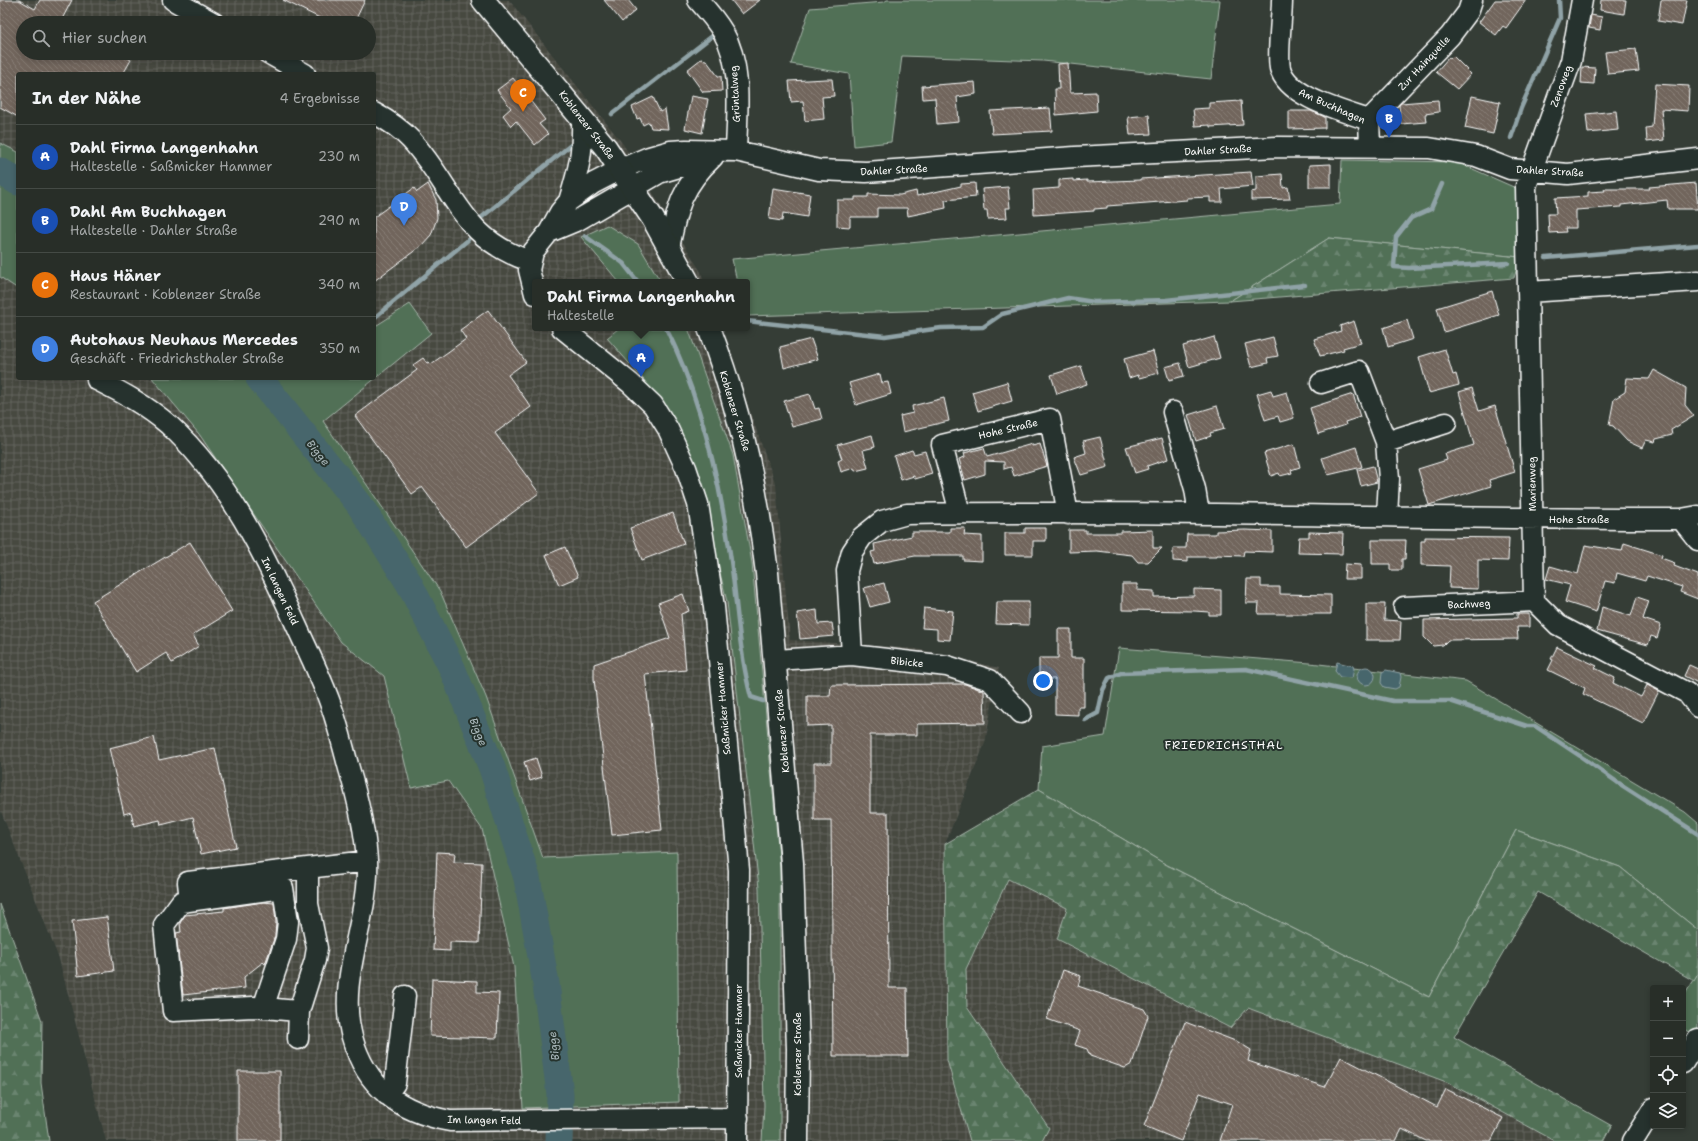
<!DOCTYPE html>
<html lang="de">
<meta charset="utf-8">
<style>
body{margin:0;font-family:"Shantell Sans",sans-serif;background:#343a34;color:#f1f3f6}
.controls{position:absolute;right:12px;bottom:12px;display:grid;overflow:hidden;border-radius:4px;box-shadow:0 2px 6px #0003}
.controls button{width:36px;height:36px;display:grid;place-items:center;padding:0;border:0;border-bottom:1px solid #444a45;background:#282e28;color:#f1f3f6;font:20px sans-serif}
.you{position:absolute;left:1043px;top:681px;width:14px;height:14px;margin:-10px;border:3px solid #fff;border-radius:50%;background:#1a73e8;box-shadow:0 0 0 6px #1a73e833}
.badge{display:grid;place-items:center;width:26px;height:26px;border-radius:50%;background:#ea580c;color:#fff;font-size:13px;font-weight:700}
.pin{position:absolute;translate:-50% -33px;filter:drop-shadow(0 1px 2px #0008)}
.pin::after{content:'';position:absolute;top:21px;width:14px;height:12px;background:inherit;clip-path:polygon(0 0,100% 0,50% 100%)}
.popup{position:absolute;left:532px;top:279px;width:218px;height:52px;box-sizing:border-box;display:grid;place-content:center;border-radius:4px;background:#282e28;filter:drop-shadow(0 1px 3px #0005);font-size:13px;white-space:nowrap;color:#a5a8a8}
.popup b{font-size:15px;color:#f1f3f6}
.popup::after{content:'';position:absolute;left:50%;top:100%;margin-left:-8px;border:8px solid transparent;border-top-color:#282e28}
.list{margin:0;padding:0;list-style:none}
h2{display:flex;justify-content:space-between;align-items:center;height:52px;margin:0;padding:0 16px;font-size:17px}
h2 small{font-size:13px;font-weight:400;color:#a5a8a8}
.list li{display:grid;grid-template-columns:26px 1fr auto;gap:12px;align-items:center;box-sizing:border-box;height:64px;padding:0 16px;border-top:1px solid #444a45}
.list b{display:block;font-size:15px;white-space:nowrap}
.list p{margin:0;font-size:13px;white-space:nowrap;color:#a5a8a8}
.list em{font-size:13px;font-style:normal;color:#a5a8a8}
.icon{flex:none;width:22px;height:22px;fill:none;stroke:currentColor;stroke-width:2;stroke-linecap:round;stroke-linejoin:round}
.map{position:relative;flex:none;width:1698px;height:1141px;overflow:hidden}
.search{position:absolute;background:#282e28;box-shadow:0 2px 6px #0003;left:16px;top:16px;width:360px;height:44px;display:flex;align-items:center;gap:10px;box-sizing:border-box;padding:0 14px;border-radius:22px;color:#a5a8a8;font-size:15px}
.panel{position:absolute;background:#282e28;box-shadow:0 2px 6px #0003;left:16px;top:72px;width:360px;height:308px;border-radius:4px}
.map>svg:first-child{display:block}
.industrial{fill:url(#industrial-grid);fill-rule:evenodd}
.grass{fill:#516f57;stroke:#a8b7ab}
.forest{fill:url(#forest-firs);stroke:#a8b7ab}
.water{fill:#46666c;stroke:#90a3a7}
.lines{fill:none;stroke-linecap:round;stroke-linejoin:round}
.stream{stroke:#90a3a7;stroke-width:4.5}
.river{stroke:#46666c;stroke-width:27}
.building{fill:url(#building-back-hatch);stroke:#fff}
.minor-casing{stroke:#fff;stroke-width:23}
.major-casing{stroke:#fff;stroke-width:25}
.minor{stroke:#26332d;stroke-width:20}
.major{stroke:#26332d;stroke-width:22}
.labels{text-anchor:middle;dominant-baseline:central;stroke-width:4;stroke-linejoin:round;paint-order:stroke}
.street-label{font-size:10px;fill:#fff;stroke:#26332d}
.water-label{font-size:11px;font-style:italic;fill:#acbabd;stroke:#26332d}
.quarter-label{font-size:12px;letter-spacing:1px;fill:#fff;stroke:#26332d}
</style>
<div class="map">
<svg width="1698" height="1141" viewBox="0 0 1698 1141">
<defs>
<pattern id="industrial-grid" width="8" height="8" patternUnits="userSpaceOnUse"><rect width="8" height="8" fill="#474941"/><path d="M0 4h8M4 0v8" fill="none" stroke="#63645e"/></pattern>
<pattern id="forest-firs" width="22" height="20" patternUnits="userSpaceOnUse"><rect width="22" height="20" fill="#516f57"/><path d="M5 1l3.5 6h-7zM16 11l3.5 6h-7z" fill="#6b8570"/></pattern>
<pattern id="building-back-hatch" width="6" height="6" patternUnits="userSpaceOnUse"><rect width="6" height="6" fill="#71655b"/><path d="M-1 5l2 2M0 0l6 6M5-1l2 2" fill="none" stroke="#867c74"/></pattern>
</defs>
<rect width="100%" height="100%" fill="#353d36"/>
<filter id="ink" filterUnits="userSpaceOnUse"><feTurbulence type="fractalNoise" baseFrequency=".025" numOctaves="2"/><feDisplacementMap in="SourceGraphic" scale="8" xChannelSelector="R" yChannelSelector="G"/><feConvolveMatrix kernelMatrix="1 2 1 2 8 2 1 2 1" color-interpolation-filters="sRGB"/></filter>
<g filter="url(#ink)">
<!-- industrial -->
<path class="industrial" d="M0,0H509L623,144L701,272L704,282H535V328H720L776,485L790,640L917,649L999,668L985,743L945,844L947,1060L970,1141H106L59,959L0,809ZM23,23H369V53H23ZM18,74H374V378H18Z
M1008,879L1067,908L1057,939L1230,1028L1248,1008L1449,1083L1555,1141H1042L1049,1127L967,1007L966,969Z"/>
<!-- grass -->
<path class="grass" d="M887,0H1220L1211,79L1043,61L902,56L891,142L854,146L849,74L791,64L810,8L884,2Z
M0,143L18,152V289L0,277Z
M1342,160L1457,162L1518,189L1520,257L1329,238L1230,301L747,316V282H737L732,259L1340,204Z
M607,225L638,244L661,282H619L581,237Z
M410,304L431,333L323,421L440,591L486,697L543,858L677,852L679,1102L523,1108L514,967L482,829L448,781L411,788L384,676L341,642L199,434L152,378H374V327Z
M619,328H688L733,455L752,563L780,868V1141H762L764,1106L759,888L727,602L703,502L676,427L644,380L607,338Z
M1119,648L1310,663L1466,681L1685,812L1698,823V930L1620,867L1516,830L1429,997L1165,864L1039,789L1042,746L1105,736Z
M1698,974V1027L1693,1034L1683,1029V997Z"/>
<!-- forest -->
<path class="forest" d="M1329,238L1520,257L1514,278L1230,301Z
M1039,789L1165,864L1429,997L1516,830L1620,867L1698,930V974L1694,981L1538,892L1454,1037L1612,1126L1604,1141H1555L1449,1083L1248,1008L1230,1028L1057,939L1067,908L1008,879L966,969L967,1007L1049,1128L1042,1141H970L947,1060L945,844Z
M0,904L42,1021L41,1083L49,1141H0Z"/>
<!-- water -->
<path class="water" d="M1337,662L1353,666L1354,669L1352,678L1340,677L1335,671Z
M1357 676a9 9 0 1 1 18 0a9 9 0 1 1-18 0Z
M1386,670L1400,673L1401,677L1399,687L1395,689L1384,687L1381,683L1382,672Z"/>
<g class="lines">
<!-- stream -->
<path class="stream" d="M612,114L711,37
M1511,138L1521,108L1560,18L1559,0
M1442,184L1431,209L1411,218L1396,237L1394,267L1409,268L1508,263
M482,217L572,144
M585,236L623,263L638,282
M1546,258L1698,245
M374,318L468,240
M747,321L885,336L941,328L983,327L1002,314L1068,298L1094,302L1166,300L1305,285
M666,328C699,394 718,473 729,547C737,597 738,648 751,697L763,701
M1085,720L1098,713L1103,690L1109,678L1121,673L1246,669L1393,701H1450L1527,726H1535L1580,756L1617,782L1698,834"/>
<!-- river -->
<path class="river" d="M0,171L18,182
M259,378L359,504L409,583L452,668L492,768L527,878L546,984L560,1094L559,1141"/>
</g>
<!-- building -->
<path class="building" d="M0,0H19L35,9L40,0H72L60,23H23V53H119L131,60L123,74H18V117L0,107Z
M283,0H365L354,23H330Z
M604,0H628L636,10L622,22Z
M731,0H760L742,14Z
M1495,0H1526L1506,28L1503,26L1496,35L1479,22Z
M1601,0H1626L1624,14L1600,10Z
M1661,0H1687L1682,25L1658,21Z
M1591,15L1602,17L1600,30L1589,28Z
M1636,49L1639,71L1608,74L1605,52Z
M1453,56L1471,74L1457,89L1436,72L1449,57L1450,59Z
M701,59L706,60L718,76H721L722,91L703,92L687,70Z
M1068,63L1070,93L1096,92L1097,111L1056,115L1055,89H1059L1058,64Z
M1582,67L1595,68L1594,84L1581,83Z
M513,78L545,120L539,124L548,134L535,145L516,121L511,126L503,115L511,108L497,90Z
M826,79H832L834,96L822,97L824,119L805,121L803,101L791,102L789,81Z
M975,82L976,94L957,97L959,122L937,124L935,98L923,99L922,86Z
M1655,84L1689,86L1688,111L1661,109L1664,140L1647,142L1646,128L1652,127Z
M691,96L708,99L702,133L685,129Z
M1472,96L1500,102L1493,134L1465,128Z
M653,97L660,112L665,109L668,129L651,128L649,122L643,125L640,118L637,119L632,107Z
M1438,100L1439,112L1425,114L1426,122L1401,124L1399,105L1401,103Z
M1241,101L1243,125L1210,127V125L1195,126L1193,109L1209,108V103Z
M1050,108L1052,131L992,134L990,111Z
M1289,111H1311L1325,117V128L1289,129Z
M1616,111L1618,130L1588,133L1586,114Z
M1149,115L1151,134L1130,135L1128,117Z
M1331,164V187H1309V165Z
M1251,172L1253,186L1221,189L1222,202H1210V197L1187,198V200L1107,206V208L1094,209V211L1034,215L1033,190L1059,188V180L1073,179V181L1087,180V182L1140,180V179Z
M1282,174L1283,188L1288,187L1290,199L1251,200V192L1256,191V176Z
M975,183L976,197L945,200L946,208L908,216L907,208H877V217H850V227L837,226V200H855V197H868V194L900,195L916,191L917,196L961,186V184Z
M1696,183L1698,209H1668L1667,200L1621,205V207L1576,210V228H1565L1566,232L1549,233L1548,214H1556L1555,198L1588,196V192L1605,191L1604,189H1650L1649,187Z
M428,184L436,200L437,218L431,235L421,246L374,281V217L414,188L417,192Z
M1008,187L1010,208H1006L1007,218L988,219L987,210H984L982,189Z
M773,188L810,194L807,217L783,213L782,221L769,219Z
M1492,291L1499,315L1444,332L1437,308Z
M488,310L526,362L508,375L531,407L495,433L539,493L466,547L422,487L412,494L355,416L417,370L413,365L423,358L427,363L429,362L431,364L466,339L460,330Z
M1407,320L1413,339L1388,347L1383,328Z
M1354,321L1361,343L1343,348L1344,350L1320,356L1314,339L1341,331L1340,326Z
M1214,337L1220,358L1189,367L1183,346Z
M1273,337L1278,356L1267,358L1268,363L1251,367L1245,344Z
M811,339L818,359L784,368L780,347Z
M1445,349L1453,375L1456,374L1459,385L1429,393L1419,357Z
M1153,351L1159,373L1139,378L1138,375L1129,378L1124,359Z
M1180,363L1184,376L1169,380L1165,367Z
M1081,366L1087,384L1057,394L1051,375Z
M1654,370L1686,388L1685,405L1694,416L1671,430L1672,435L1656,439L1655,442L1646,440L1642,448L1627,441L1613,426L1609,425L1614,399L1625,392L1627,378L1649,379Z
M880,374L882,383L888,382L891,394L856,405L849,383Z
M1007,382L1012,401L978,411L972,392Z
M1472,388L1479,411L1495,406L1515,472L1489,480L1491,486L1429,505L1418,469L1447,460L1445,454L1474,445L1459,392Z
M1271,390L1273,396L1287,392L1294,418L1280,422L1278,416L1265,420L1257,394Z
M810,394L815,409L819,408L822,419L792,427L784,401Z
M1353,394L1360,417L1345,422L1346,425L1318,434L1310,408Z
M944,398L949,421L903,432L900,416L913,413L912,406Z
M1217,406L1224,429L1210,433L1211,436L1196,441L1188,415Z
M872,435L875,447L863,450L868,468L855,471L854,468L841,472L838,461L842,459L837,445Z
M1100,437L1108,467L1081,475L1074,457L1086,453L1083,441Z
M1162,438L1168,459L1147,466L1148,469L1135,473L1126,447Z
M1032,444V446L1040,444L1047,466L1014,476L1011,467L1004,469V462L985,461V474L965,480L959,459L965,457L964,453L984,448L987,457Z
M1294,444L1300,467L1291,470L1292,473L1280,476L1279,473L1271,476L1264,453Z
M1356,447L1362,467L1328,475L1322,458Z
M912,450L914,454L925,451L932,474L915,479L914,476L901,480L894,456Z
M1373,466L1377,482L1361,486L1357,470Z
M673,513L684,544L642,560L630,528Z
M950,528H965L964,535L982,536V561L963,560V556H915L874,564L871,552L875,551L874,544L912,536V532H950Z
M1025,528H1046V541H1033V555H1005V533H1025Z
M1069,530H1086V533H1121V531L1153,530V548H1162L1148,562H1138L1132,555L1097,551L1069,552Z
M1245,530L1272,531V552L1244,551L1243,556L1217,555V557H1188V562L1173,561V548H1186L1187,534H1216V531Z
M1309,532L1343,533L1342,554L1298,553L1299,537H1309Z
M1425,537L1509,538L1508,561L1478,560V589L1449,588L1450,566L1421,565V541H1425Z
M1372,540H1406L1405,559H1402V570H1390V564H1372Z
M190,542L232,611L193,635L199,646L172,663L166,653L136,672L93,601Z
M1624,543L1662,555L1661,558L1675,563L1674,566L1698,575V599L1680,592L1682,587L1647,576L1645,581L1617,573L1615,583L1605,581L1596,612L1565,602L1570,585L1546,579L1550,566L1578,574L1585,545L1622,551Z
M565,547L578,577L559,585L546,555Z
M1345,564L1361,565V579H1344Z
M1247,579H1261V587H1280V594L1331,595V614H1258L1259,603H1246Z
M884,583L889,602L870,607L864,588Z
M1122,584H1137V590L1154,591V597L1194,596V589L1221,590V615H1209V612L1194,611L1122,610Z
M683,594L689,611L681,614L686,670L645,674L662,830L612,835L594,679V664L670,638L658,603Z
M1637,597L1649,601L1643,619L1661,625L1657,638L1651,636L1648,645L1597,631L1602,607L1631,616Z
M997,602H1029V625L996,624Z
M1366,604H1385L1384,620L1401,621L1400,640H1366Z
M924,608L953,611L950,640L937,639V629L922,628Z
M817,610L818,624L832,623L834,636L800,639L797,613Z
M1517,614H1529V627H1517L1518,639L1448,640L1443,645L1433,646L1424,637V620L1517,618Z
M1058,629H1071V658H1084V707H1078V715L1055,714V679H1039V658H1058Z
M1557,647L1597,666L1595,668L1615,678L1613,683L1641,697L1647,685L1659,691L1643,723L1583,694L1585,688L1548,670L1553,660L1551,659Z
M1689,665L1698,669V683L1684,676Z
M965,684L984,691L985,723L917,724V735H870V813H888L889,988H907L908,1056H833L831,820H814V763H831V725L807,726V696H830L831,685Z
M154,737L159,760L215,748L236,847L201,854L193,817L161,825L160,820L134,826L131,812L124,814L109,748Z
M536,758L542,777L530,781L524,762Z
M437,852L455,853L454,862L482,863L479,943L450,942V951L433,950Z
M263,902L274,903L276,922L275,936L265,964L263,962L244,977L245,988L183,995L176,933L181,932L180,923L185,915L224,911V908Z
M107,917L114,971L78,976L72,921Z
M1063,970L1081,976L1078,986L1144,1009L1148,1016L1132,1064L1125,1068L1090,1056L1087,1049L1075,1045L1080,1031L1047,1019Z
M432,979L477,981V992L499,993L497,1038L430,1036Z
M1185,1022L1238,1042L1251,1050L1248,1061L1325,1087L1341,1057L1437,1107L1446,1089L1503,1118L1491,1141H1426L1402,1129L1396,1141H1220L1232,1104L1200,1093L1181,1141L1144,1126Z
M238,1071H280V1141H238Z"/>
<g class="lines">
<defs>
<path id="minor" d="M173,0L214,23
M698,0C707,10 716,20 723,32C743,66 737,113 736,151
M1282,0C1282,17 1277,53 1280,68C1287,97 1343,111 1369,120L1370,146
M1582,0L1571,61L1526,186L1534,601L1558,625L1687,693L1698,707
M268,53L305,74
M374,113C387,120 400,128 411,140C455,188 460,239 530,261
M1369,120L1450,36L1468,12L1472,0
M569,201C579,169 583,153 582,119
M549,232L578,220L659,173L713,157
M669,248C677,207 682,186 713,157
M1528,292L1698,281
M535,294L529,270L533,252L549,232L560,212L569,201L594,183L621,169L649,157L670,151L686,150L736,151L819,170L866,172L1075,157L1277,147L1429,148L1476,156L1510,169L1568,174L1698,159
M562,328L630,383L653,405L668,429L686,468L698,504L714,607L739,870L737,1141
M97,380C123,393 147,406 169,425C228,479 265,555 297,627C308,651 320,675 329,700C337,721 342,743 348,765C357,796 365,827 367,860C370,919 336,979 352,1037C366,1088 400,1112 450,1121L738,1118
M1321,383L1359,371L1386,442L1389,479L1387,516
M1173,412L1195,489L1199,514
M1386,442L1446,423
M960,513L942,445L1050,419L1068,514
M1681,519L1698,540
M1404,607L1534,601
M852,655L847,571L852,552L862,537L882,521L907,514C1165,510 1423,519 1681,519L1698,516
M776,660L852,655L947,666L990,680L1021,713
M190,901L188,882L367,861
M263,1008L286,939L288,922L283,888L181,902L164,925L173,1011L253,1007C268,1008 284,1010 299,1011
M298,1039L299,1011L315,960L317,948L308,904V869
M1683,1063L1698,1039
M387,1095L395,1083L405,996
M1633,1141L1653,1109"/>
<path id="major" d="M483,0L606,148L653,219L688,282
M709,328C740,409 757,487 767,573L792,863L798,1049L797,1141"/>
</defs>
<!-- minor casing -->
<use href="#minor" class="minor-casing"/>
<!-- major casing -->
<use href="#major" class="major-casing"/>
<!-- minor -->
<use href="#minor" class="minor"/>
<!-- major -->
<use href="#major" class="major"/>
</g>
</g>
<g class="labels">
<!-- street labels -->
<g class="street-label">
<text transform="translate(1424 63) rotate(-47)">Zur Hainquelle</text>
<text transform="translate(1561 86) rotate(-70)">Zenoweg</text>
<text transform="translate(735 94) rotate(-93)">Grüntalweg</text>
<text transform="translate(1332 106) rotate(24)">Am Buchhagen</text>
<text transform="translate(587 125) rotate(52)">Koblenzer Straße</text>
<text transform="translate(1218 150) rotate(-3)">Dahler Straße</text>
<text transform="translate(894 170) rotate(-3)">Dahler Straße</text>
<text transform="translate(1550 171) rotate(3)">Dahler Straße</text>
<text transform="translate(735 411) rotate(73)">Koblenzer Straße</text>
<text transform="translate(1008 429) rotate(-13)">Hohe Straße</text>
<text transform="translate(1532 484) rotate(-91)">Marienweg</text>
<text x="1579" y="519">Hohe Straße</text>
<text transform="translate(280 591) rotate(65)">Im langen Feld</text>
<text transform="translate(1469 604) rotate(-3)">Bachweg</text>
<text transform="translate(907 662) rotate(6)">Bibicke</text>
<text transform="translate(723 708) rotate(-95)">Saßmicker Hammer</text>
<text transform="translate(782 731) rotate(-95)">Koblenzer Straße</text>
<text transform="translate(738 1031) rotate(-90)">Saßmicker Hammer</text>
<text transform="translate(797 1054) rotate(-90)">Koblenzer Straße</text>
<text transform="translate(484 1120) rotate(1)">Im langen Feld</text>
</g>
<!-- water labels -->
<g class="water-label">
<text transform="translate(318 453) rotate(51)">Bigge</text>
<text transform="translate(478 732) rotate(68)">Bigge</text>
<text transform="translate(554 1046) rotate(-97)">Bigge</text>
</g>
<!-- quarter labels -->
<g class="quarter-label">
<text x="1224" y="745">FRIEDRICHSTHAL</text>
</g>
</g>
</svg>
<div class="controls">
<button>+</button>
<button>−</button>
<button><svg class="icon" aria-label="locate" viewBox="0 0 24 24"><circle cx="12" cy="12" r="6"/><path d="M12 2v4M12 18v4M2 12h4M18 12h4"/></svg></button>
<button><svg class="icon" aria-label="layers" viewBox="0 0 24 24"><path d="M12 4l9 5-9 5-9-5zM3 14l9 5 9-5"/></svg></button>
</div>
<div class="you"></div>
<div class="pin badge" style="left:641px;top:377px;background:#1a4fb4">A</div>
<div class="popup"><b>Dahl Firma Langenhahn</b>Haltestelle</div>
<div class="pin badge" style="left:1389px;top:138px;background:#1a4fb4">B</div>
<div class="pin badge" style="left:523px;top:112px;background:#e8710a">C</div>
<div class="pin badge" style="left:404px;top:226px;background:#3f7fe0">D</div>
<div class="search"><svg class="icon" aria-label="search" viewBox="0 0 24 24"><circle cx="10" cy="10" r="6"/><path d="M15 15l6 6"/></svg>Hier suchen</div>
<section class="panel">
<h2>In der Nähe<small>4 Ergebnisse</small></h2>
<ul class="list">
<li><span class="badge" style="background:#1a4fb4">A</span><div><b>Dahl Firma Langenhahn</b><p>Haltestelle · Saßmicker Hammer</p></div><em>230 m</em></li>
<li><span class="badge" style="background:#1a4fb4">B</span><div><b>Dahl Am Buchhagen</b><p>Haltestelle · Dahler Straße</p></div><em>290 m</em></li>
<li><span class="badge" style="background:#e8710a">C</span><div><b>Haus Häner</b><p>Restaurant · Koblenzer Straße</p></div><em>340 m</em></li>
<li><span class="badge" style="background:#3f7fe0">D</span><div><b>Autohaus Neuhaus Mercedes</b><p>Geschäft · Friedrichsthaler Straße</p></div><em>350 m</em></li>
</ul>
</section>
</div>
